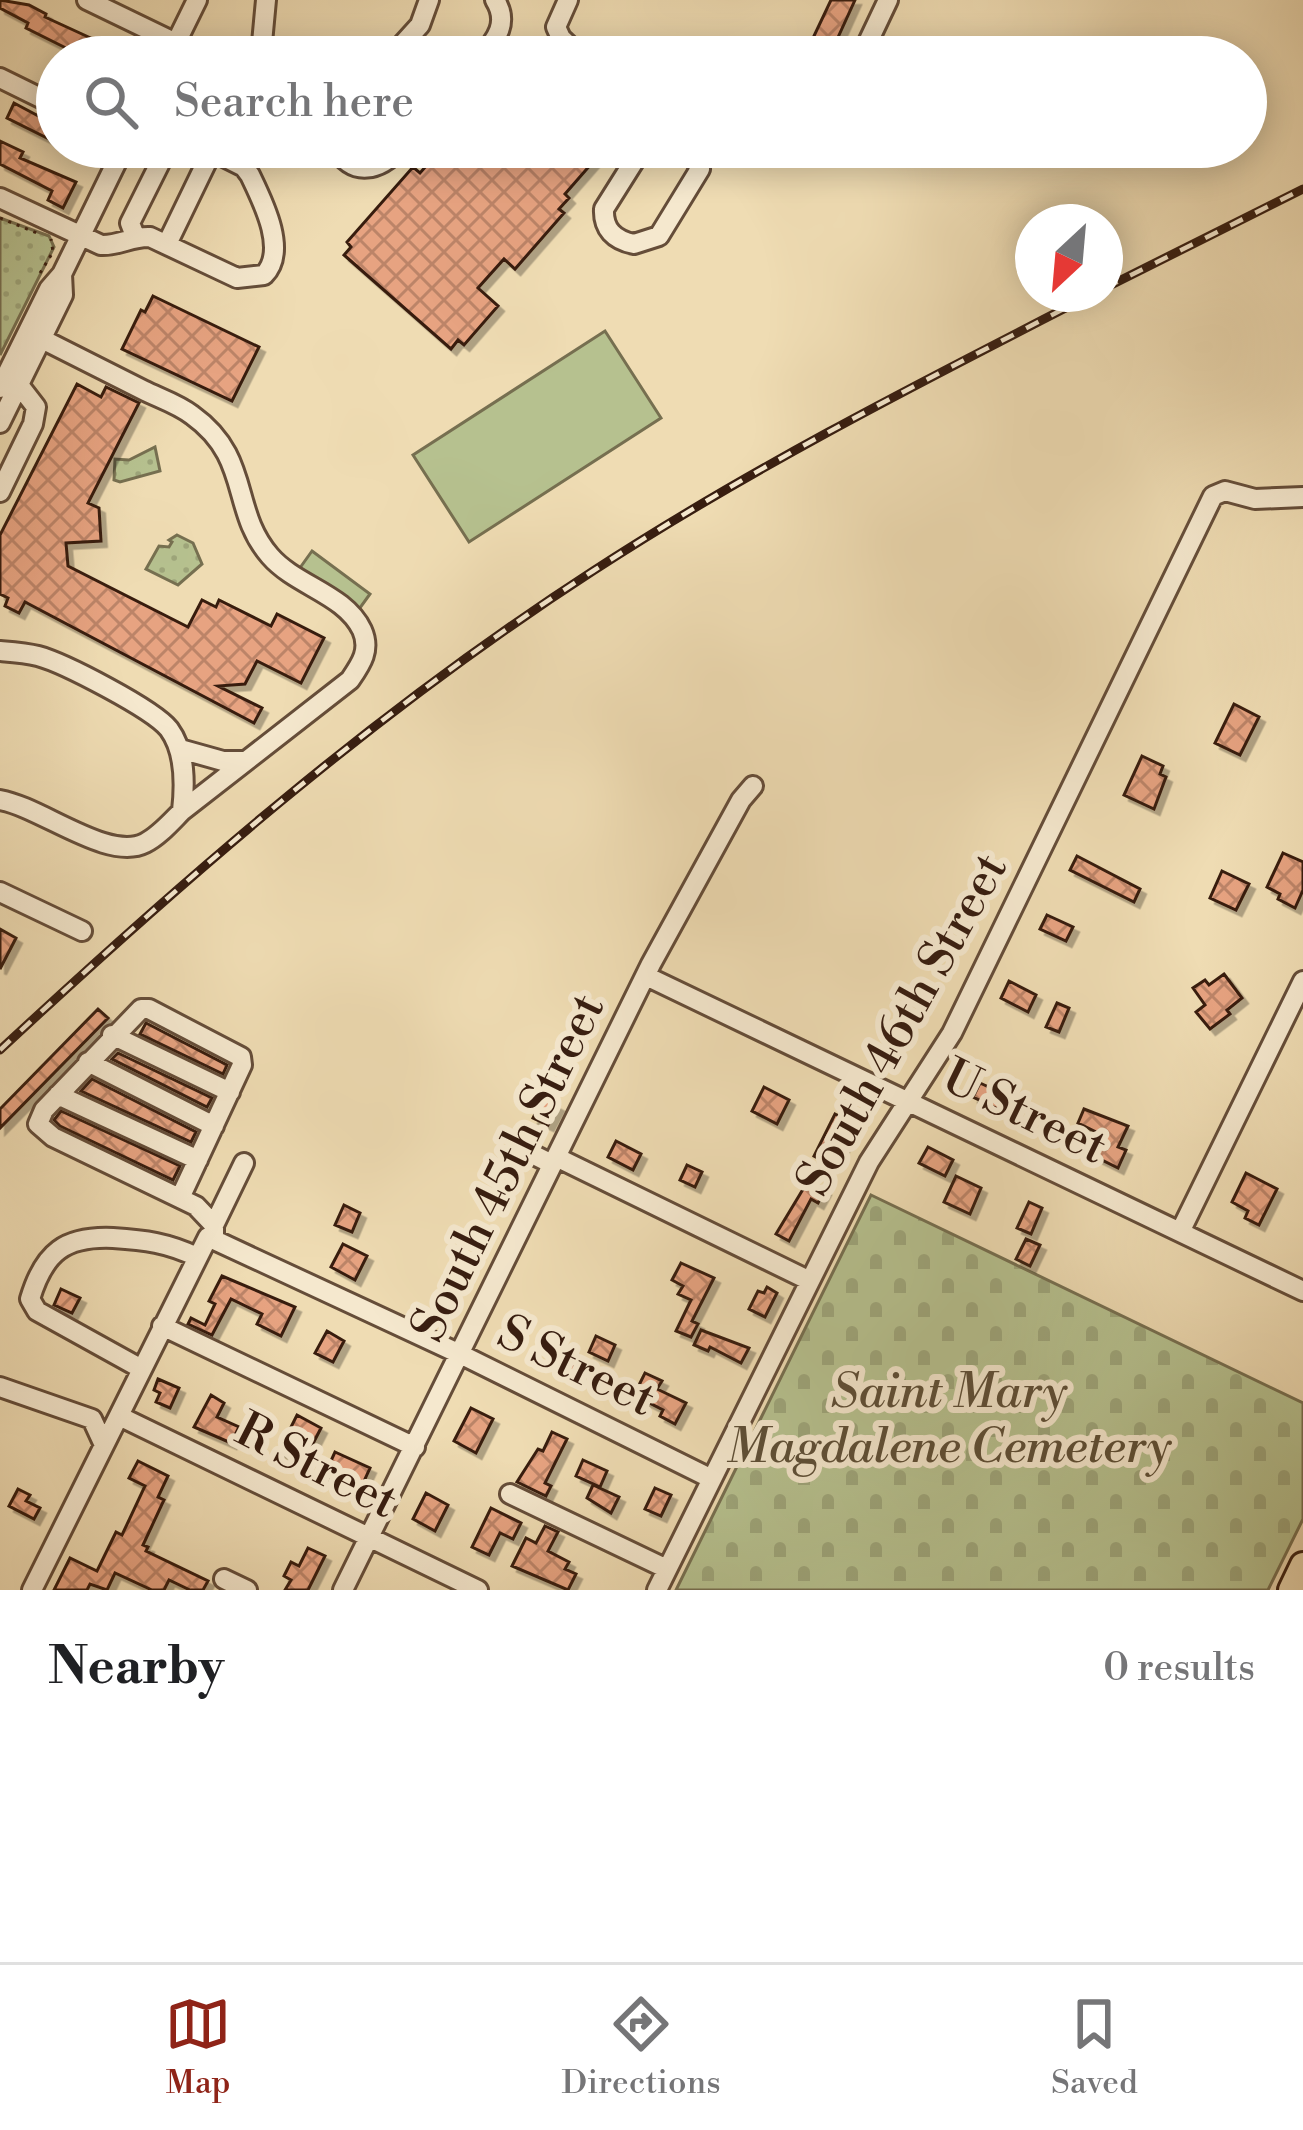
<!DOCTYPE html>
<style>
body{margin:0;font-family:"Libre Bodoni",serif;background:#f6f6f6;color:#202124}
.compass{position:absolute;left:1015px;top:204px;width:108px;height:108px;border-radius:50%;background:#fff;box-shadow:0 6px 30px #0003;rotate:206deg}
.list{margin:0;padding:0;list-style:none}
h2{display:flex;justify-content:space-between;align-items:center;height:156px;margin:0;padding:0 48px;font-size:51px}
h2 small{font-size:39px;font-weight:400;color:#757577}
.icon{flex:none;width:66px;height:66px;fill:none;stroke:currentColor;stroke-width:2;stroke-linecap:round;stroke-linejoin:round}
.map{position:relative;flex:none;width:1303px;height:1590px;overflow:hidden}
.search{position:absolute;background:#fff;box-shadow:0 6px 30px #0003;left:36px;right:36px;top:36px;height:132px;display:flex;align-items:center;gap:30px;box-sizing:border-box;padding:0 42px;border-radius:66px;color:#757577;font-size:45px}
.sheet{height:372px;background:#fff}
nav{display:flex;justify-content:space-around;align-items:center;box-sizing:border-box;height:168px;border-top:3px solid #e0e0e0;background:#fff;font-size:33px;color:#757577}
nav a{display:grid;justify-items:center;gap:6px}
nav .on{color:#8f2418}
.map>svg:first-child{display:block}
.green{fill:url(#green-dots);stroke:#766f50;stroke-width:3}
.cemetery{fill:url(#cemetery-stones);stroke:#766f50;stroke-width:3}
.pitch{fill:#b6c18f;stroke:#766f50;stroke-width:3}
.building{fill:url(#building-cross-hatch);stroke:#371d10;stroke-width:3;filter:url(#shadow)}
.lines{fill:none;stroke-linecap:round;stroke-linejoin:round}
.minor-casing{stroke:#654d39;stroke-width:24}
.major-casing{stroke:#371d10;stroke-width:30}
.path{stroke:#371d10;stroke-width:3;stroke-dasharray:3 6;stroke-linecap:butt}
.minor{stroke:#f5e8ce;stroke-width:18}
.major{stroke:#efdcb3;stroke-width:24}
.rail-casing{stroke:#371d10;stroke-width:9}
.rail{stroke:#f5e8ce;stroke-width:4.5;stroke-dasharray:14;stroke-linecap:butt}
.labels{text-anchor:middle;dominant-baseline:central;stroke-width:12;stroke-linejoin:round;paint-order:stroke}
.street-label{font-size:48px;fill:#371d10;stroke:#f5e8ce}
.park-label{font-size:48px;font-style:italic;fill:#5d4e36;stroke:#f5e8ce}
</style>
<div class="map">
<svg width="1303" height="1590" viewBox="0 0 1303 1590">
<defs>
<pattern id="green-dots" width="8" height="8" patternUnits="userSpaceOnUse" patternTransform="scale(3)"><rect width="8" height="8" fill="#b6c18f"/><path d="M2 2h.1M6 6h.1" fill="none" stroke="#9da57a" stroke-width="1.8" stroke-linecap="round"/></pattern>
<pattern id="cemetery-stones" width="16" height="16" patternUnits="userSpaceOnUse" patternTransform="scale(3)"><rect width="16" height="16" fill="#b6c18f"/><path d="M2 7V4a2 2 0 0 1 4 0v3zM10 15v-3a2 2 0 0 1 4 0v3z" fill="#9da57a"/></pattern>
<pattern id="building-cross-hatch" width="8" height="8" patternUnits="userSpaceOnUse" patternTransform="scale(3)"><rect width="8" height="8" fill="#e7a381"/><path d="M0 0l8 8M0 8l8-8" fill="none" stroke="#bc8468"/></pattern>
<filter id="shadow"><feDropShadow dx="5.5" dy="5.5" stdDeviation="0" flood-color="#0004"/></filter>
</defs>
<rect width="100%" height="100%" fill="#efdcb3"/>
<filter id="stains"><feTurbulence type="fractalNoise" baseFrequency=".00167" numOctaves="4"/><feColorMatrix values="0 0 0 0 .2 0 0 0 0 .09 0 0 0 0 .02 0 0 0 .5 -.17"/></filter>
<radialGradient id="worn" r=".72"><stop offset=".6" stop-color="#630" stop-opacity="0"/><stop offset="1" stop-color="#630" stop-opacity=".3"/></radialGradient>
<!-- green -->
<path class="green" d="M0,218L49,236L54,247L0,355Z
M155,447L160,471L120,482L114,480L115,459L129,460Z
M177,535L193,543L202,564L178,585L146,569L159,546L169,547L172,542L169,540Z"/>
<!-- cemetery -->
<path class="cemetery" d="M871,1195L1303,1403V1519L1268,1590H676Z"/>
<!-- pitch -->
<path class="pitch" d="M605,331L661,418L469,542L413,455Z
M312,551L370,594L357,612L297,572Z"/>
<!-- building -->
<path class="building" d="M0,0L29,5L46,14L45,17L132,57H71L74,52L26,28L28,23L0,8Z
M831,0H855L829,57H804Z
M14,103L57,126L51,140L7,118Z
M0,141L23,152L20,158L76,182L63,208L48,200L52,191L0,164Z
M423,147H606L565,194L569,198L559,209L564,213L515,269L504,259L478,288L498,306L464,345L458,340L451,349L344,255L351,247L347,242L413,167L420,173L434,157Z
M153,296L259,347L232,401L122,349L141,310L145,312Z
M77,384L101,397L106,387L139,403L88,503L99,508L101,541L66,543L68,566L188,627L202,600L216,607L219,600L271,626L277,614L324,638L301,683L257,661L245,684L218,686L262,708L254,723L25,602L19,613L5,606L8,598L0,594V535Z
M1234,704L1259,717L1240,755L1215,743Z
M1142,756L1163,766L1160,774L1166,777L1154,809L1124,795Z
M1283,853L1303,862V890L1295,908L1278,899L1280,894L1267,887Z
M1077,856L1140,889L1134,902L1070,870Z
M1222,871L1249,884L1236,910L1210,898Z
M1047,915L1073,927L1066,941L1040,929Z
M0,929L16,938L0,969Z
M1224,974L1242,998L1227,1010L1230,1014L1210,1029L1196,1012L1205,1005L1193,988L1205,980L1209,985Z
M1009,981L1036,995L1028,1012L1001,998Z
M1057,1003L1069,1008L1059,1032L1046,1027Z
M98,1009L108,1018L0,1128V1109Z
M146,1023L227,1065L223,1074L140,1034Z
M118,1053L212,1098L207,1107L112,1059Z
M92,1079L196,1132L191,1142L81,1091Z
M980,1083L1008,1096L1002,1111L973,1097Z
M764,1087L789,1100L777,1124L752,1111Z
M543,1098L558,1106L548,1125L533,1118Z
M1084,1109L1128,1126L1118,1147L1126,1150L1118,1168L1096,1157L1106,1137L1078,1123Z
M61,1111L180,1166L173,1180L60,1126L54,1120Z
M835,1114L855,1124L833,1166L814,1156Z
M616,1141L641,1154L633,1170L608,1157Z
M928,1147L953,1160L945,1176L919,1163Z
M687,1165L702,1172L695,1187L680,1180Z
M1246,1173L1277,1189L1259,1225L1245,1218L1248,1211L1232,1202Z
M956,1176L981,1188L970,1214L944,1202Z
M808,1181L825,1190L818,1203L811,1199L789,1241L776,1234Z
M1029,1202L1042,1208L1031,1234L1017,1228Z
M344,1205L360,1213L352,1232L335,1225Z
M1026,1239L1040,1245L1030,1266L1016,1259Z
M343,1244L367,1256L355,1280L331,1267Z
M681,1263L714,1278L692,1321L698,1324L691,1337L676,1331L691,1300L678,1294L683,1286L672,1280Z
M222,1276L295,1307L281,1336L257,1324L262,1314L231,1299L212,1335L188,1324L191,1318L205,1325L215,1304L209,1301Z
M767,1287L777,1293L765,1317L749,1309L758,1291L764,1293Z
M61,1289L80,1298L72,1313L54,1305Z
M701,1330L749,1348L741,1363L710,1347L708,1351L694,1345Z
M327,1331L344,1341L333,1362L315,1353Z
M596,1336L615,1345L608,1361L589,1352Z
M559,1346L585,1360L575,1378L549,1364Z
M645,1373L662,1381L657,1389L686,1403L675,1424L660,1416L663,1410L634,1395Z
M158,1379L179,1388L170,1408L156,1402L160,1393L154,1390Z
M211,1395L224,1403L217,1417L239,1427L231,1443L194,1427Z
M471,1408L493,1419L476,1453L454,1441Z
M297,1415L321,1428L303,1463L279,1451Z
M552,1432L567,1439L545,1483L551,1486L546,1496L517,1482L538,1449L543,1451Z
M335,1452L370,1468L359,1492L324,1476Z
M583,1460L607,1471L600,1487L576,1476Z
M138,1461L168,1476L158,1497L164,1500L143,1545L148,1547L146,1551L208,1581L203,1590H190L169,1580L164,1590H152L115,1573L107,1590L90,1584L87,1590H54L70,1558L97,1571L116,1532L122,1535L145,1486L129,1478Z
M593,1485L619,1497L611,1513L587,1498Z
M655,1488L671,1495L661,1516L645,1509Z
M18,1489L30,1495L26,1501L40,1508L34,1519L9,1506Z
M426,1493L448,1505L435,1531L413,1519Z
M491,1508L521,1523L513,1539L500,1533L489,1555L472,1547Z
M545,1526L558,1532L548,1551L569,1562L565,1569L576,1574L568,1590L512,1566L526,1538L536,1543Z
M308,1548L325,1556L308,1590H285L291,1580L284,1576L291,1562L299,1566Z"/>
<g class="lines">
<defs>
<path id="minor" d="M87,0L205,57
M568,0L556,27L561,38L581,57
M169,57L197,0
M254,57L262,43L266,0
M391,57L420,25L429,0
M481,57C497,39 509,22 495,0
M861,57L888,0
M0,78L57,106
M335,147C353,178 380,171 401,147
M643,147L604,209C603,229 614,240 634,244L659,236L700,169L688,147
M0,198L101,245C119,246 132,236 150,237L237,278L264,275C288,251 263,202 250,175L244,167L212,151L167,244
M135,236L130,223L168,147
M28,332C66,351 105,371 143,390C159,398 178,404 192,415C252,458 230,510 270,556C296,586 345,594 362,630C371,650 361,664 350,680L182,811
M0,388L49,289L62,274L124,147
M0,423L63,295L62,274
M0,492L33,424L36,407L19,385
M0,651C12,652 26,653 38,656C64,663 153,709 169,729C186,752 185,785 182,811C171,822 159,836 145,843C108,862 41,807 0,800
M180,749L223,761H246
M0,892L82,931
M646,976L1303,1291
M112,1035L230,1092
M88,1062L214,1126
M58,1095L198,1160
M524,1150L552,1164
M556,1157L810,1281
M180,1198L242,1065L241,1057L149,1009H141L44,1110L38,1124L53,1137L196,1206L214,1225V1240
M214,1225L244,1163
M1181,1230L1303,981
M162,1326L415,1447
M140,1368L37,1311L30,1299C44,1252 65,1236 113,1238C145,1240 168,1243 197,1257
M0,1387L92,1419L104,1445
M119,1416L478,1590
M510,1494L667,1569
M224,1579L247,1590
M32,1590L208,1237L462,1355L712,1479
M343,1590L651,964L741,800L753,786
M657,1590L869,1162L952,1033L1213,496L1225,491L1255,499L1303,497"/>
<path id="major" d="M1291,1590L1303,1565"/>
</defs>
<!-- minor casing -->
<use href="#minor" class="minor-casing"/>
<!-- major casing -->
<use href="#major" class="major-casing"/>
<!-- path -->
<path class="path" d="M0,218L37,233
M40,273L53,252L51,239"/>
<!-- minor -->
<use href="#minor" class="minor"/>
<!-- major -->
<use href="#major" class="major"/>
<defs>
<path id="rail" d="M1105,288L1303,189
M0,1050C187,876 378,710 593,571C753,467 923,381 1093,294"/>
</defs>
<!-- rail casing -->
<use href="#rail" class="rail-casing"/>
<!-- rail -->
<use href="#rail" class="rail"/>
</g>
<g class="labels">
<!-- street labels -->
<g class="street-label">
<text transform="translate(903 1025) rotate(-61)">South 46th Street</text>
<text transform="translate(1024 1113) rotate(26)">U Street</text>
<text transform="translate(509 1168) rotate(-64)">South 45th Street</text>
<text transform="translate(576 1367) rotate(26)">S Street</text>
<text transform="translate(316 1467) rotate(27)">R Street</text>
</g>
<!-- park labels -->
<g class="park-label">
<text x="949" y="1393">Saint Mary<tspan x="949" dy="55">Magdalene Cemetery</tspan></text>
</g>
</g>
<rect width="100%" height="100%" filter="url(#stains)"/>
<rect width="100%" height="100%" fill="url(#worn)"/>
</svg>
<svg class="compass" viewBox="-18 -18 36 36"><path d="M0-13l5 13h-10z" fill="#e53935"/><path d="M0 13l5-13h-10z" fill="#757577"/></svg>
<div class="search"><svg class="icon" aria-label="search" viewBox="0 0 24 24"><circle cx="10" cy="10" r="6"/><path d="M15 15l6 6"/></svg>Search here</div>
</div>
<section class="sheet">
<h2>Nearby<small>0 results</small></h2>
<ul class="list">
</ul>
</section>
<nav>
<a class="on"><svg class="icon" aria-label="map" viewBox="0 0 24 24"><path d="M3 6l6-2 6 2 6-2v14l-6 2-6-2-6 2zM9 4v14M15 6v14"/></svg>Map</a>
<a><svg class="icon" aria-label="directions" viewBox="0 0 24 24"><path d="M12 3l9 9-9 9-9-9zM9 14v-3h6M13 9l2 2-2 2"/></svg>Directions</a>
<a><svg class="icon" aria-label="saved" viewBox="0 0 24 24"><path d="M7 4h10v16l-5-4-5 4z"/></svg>Saved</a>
</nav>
